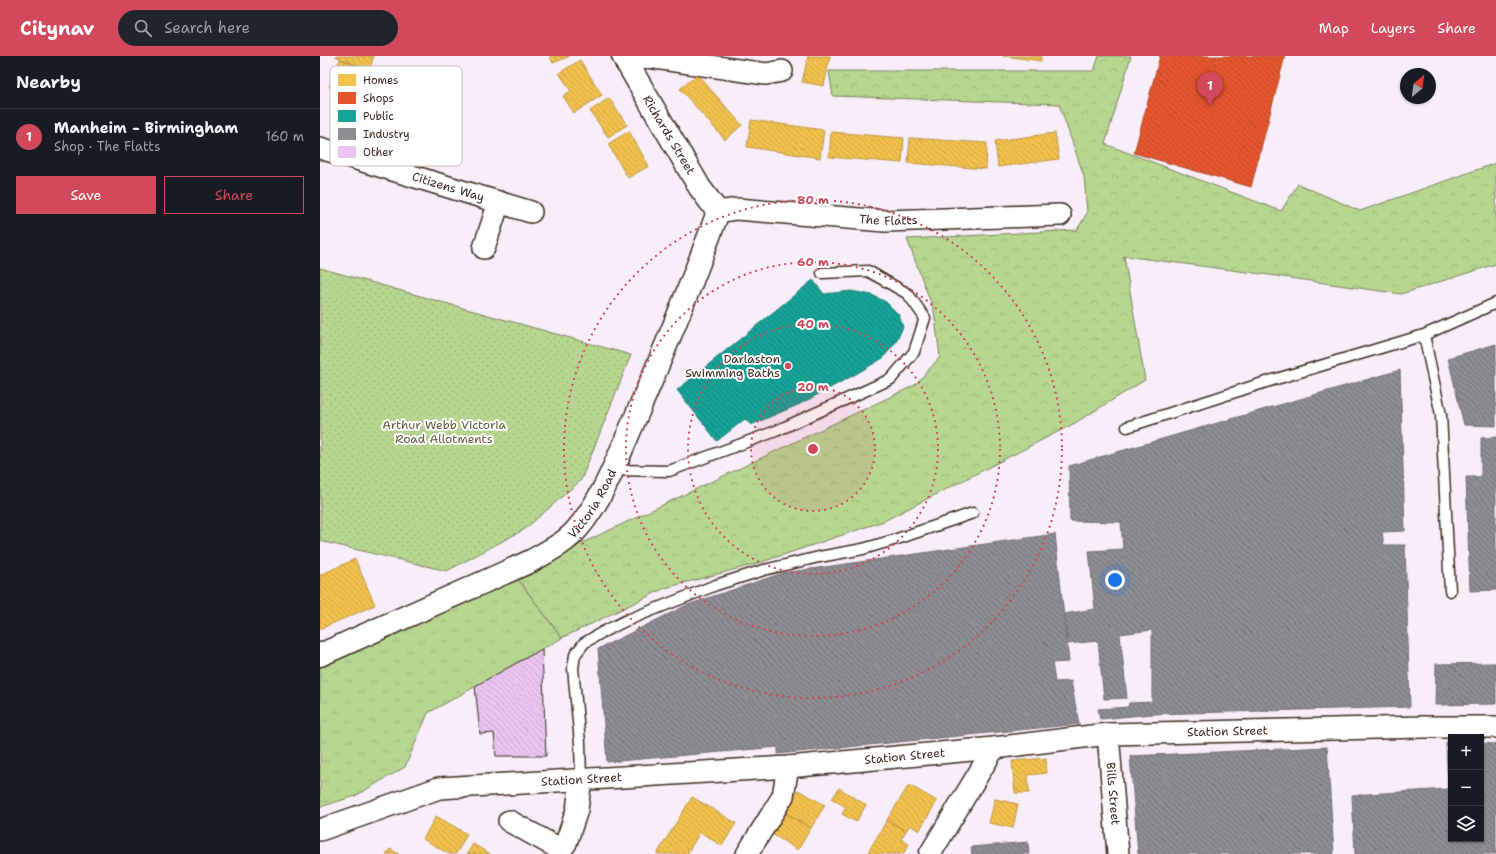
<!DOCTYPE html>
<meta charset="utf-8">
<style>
body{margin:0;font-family:"Shantell Sans",sans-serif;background:#20242c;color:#f1f3f6}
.controls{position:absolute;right:12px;bottom:12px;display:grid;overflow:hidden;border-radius:0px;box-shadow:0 1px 3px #0004}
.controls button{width:36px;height:36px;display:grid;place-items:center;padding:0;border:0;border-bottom:1px solid #363941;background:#171b24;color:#f1f3f6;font:20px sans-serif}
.compass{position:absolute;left:1080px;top:12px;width:36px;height:36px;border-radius:50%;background:#171b24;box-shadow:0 1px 3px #0004;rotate:29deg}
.you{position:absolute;left:795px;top:524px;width:14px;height:14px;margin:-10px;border:3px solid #fff;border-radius:50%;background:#1a73e8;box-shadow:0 0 0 6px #1a73e833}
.badge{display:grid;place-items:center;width:26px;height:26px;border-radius:50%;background:#d1495b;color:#fff;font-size:13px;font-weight:700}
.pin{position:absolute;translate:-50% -33px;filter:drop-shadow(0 1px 2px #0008)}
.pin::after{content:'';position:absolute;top:21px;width:14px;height:12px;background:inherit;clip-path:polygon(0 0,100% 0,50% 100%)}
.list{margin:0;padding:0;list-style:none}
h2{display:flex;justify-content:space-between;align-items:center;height:52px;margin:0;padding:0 16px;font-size:17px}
h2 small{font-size:13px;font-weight:400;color:#9ea1a6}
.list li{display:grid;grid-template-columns:26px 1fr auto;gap:12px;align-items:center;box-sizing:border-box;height:56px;padding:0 16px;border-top:1px solid #363941}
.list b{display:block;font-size:15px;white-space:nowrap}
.list p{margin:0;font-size:13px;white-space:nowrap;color:#9ea1a6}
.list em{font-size:13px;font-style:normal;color:#9ea1a6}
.actions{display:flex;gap:8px;padding:12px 16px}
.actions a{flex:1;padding:9px 0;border:1px solid #d1495b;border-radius:0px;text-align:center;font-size:14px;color:#d1495b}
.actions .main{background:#d1495b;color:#fff}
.icon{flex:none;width:22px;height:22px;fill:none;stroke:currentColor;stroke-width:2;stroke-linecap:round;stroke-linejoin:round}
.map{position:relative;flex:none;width:1176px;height:798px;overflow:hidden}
header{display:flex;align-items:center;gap:24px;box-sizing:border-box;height:56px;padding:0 20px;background:#d1495b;color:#fff}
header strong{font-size:19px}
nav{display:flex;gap:22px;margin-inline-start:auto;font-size:14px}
.search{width:280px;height:36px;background:#20242c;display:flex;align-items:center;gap:10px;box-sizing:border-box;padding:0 14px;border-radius:22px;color:#9ea1a6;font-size:15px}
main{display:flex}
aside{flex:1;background:#171b24}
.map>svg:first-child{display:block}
.grass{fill:url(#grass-tufts);stroke:#798058}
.forest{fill:url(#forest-crowns);stroke:#798058}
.garden{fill:url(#garden-dots);stroke:#798058}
.homes{fill:url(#homes-back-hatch);stroke:#bb9440}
.shops{fill:url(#shops-back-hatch);stroke:#b14a29}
.public{fill:url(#public-back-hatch);stroke:#227f73}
.industry{fill:url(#industry-back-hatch);stroke:#746f6f}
.building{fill:url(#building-back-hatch);stroke:#3b2a1e}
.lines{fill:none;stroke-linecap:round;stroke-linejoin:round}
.lane-casing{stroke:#3b2a1e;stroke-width:13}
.street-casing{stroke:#3b2a1e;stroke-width:24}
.secondary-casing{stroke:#3b2a1e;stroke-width:25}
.lane{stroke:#fff;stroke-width:10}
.street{stroke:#fff;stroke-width:21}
.secondary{stroke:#fff;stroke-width:22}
.ring{fill:none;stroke:#d1495b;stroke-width:2;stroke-dasharray:2 4}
.poi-dot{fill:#d1495b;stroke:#fff;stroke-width:1.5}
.labels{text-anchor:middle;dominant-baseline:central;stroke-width:4;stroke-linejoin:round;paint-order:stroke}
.street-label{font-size:12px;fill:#3b2a1e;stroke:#fff}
.poi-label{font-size:12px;fill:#3b2a1e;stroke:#fff;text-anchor:end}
.park-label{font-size:12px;fill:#605e40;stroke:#fff}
.key{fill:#fff;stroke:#c4bfbc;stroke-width:1}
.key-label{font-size:11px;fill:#3b2a1e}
.centre{fill:#d1495b;stroke:#fff;stroke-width:2}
.ring-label{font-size:12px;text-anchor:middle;font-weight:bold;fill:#d1495b;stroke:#fff;stroke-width:4;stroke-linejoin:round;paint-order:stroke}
</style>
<header>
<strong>Citynav</strong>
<div class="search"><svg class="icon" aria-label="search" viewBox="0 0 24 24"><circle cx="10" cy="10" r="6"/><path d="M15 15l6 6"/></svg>Search here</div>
<nav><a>Map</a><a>Layers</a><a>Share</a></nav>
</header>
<main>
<aside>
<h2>Nearby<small></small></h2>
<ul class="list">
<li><span class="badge">1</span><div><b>Manheim - Birmingham</b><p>Shop · The Flatts</p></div><em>160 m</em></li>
</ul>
<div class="actions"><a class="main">Save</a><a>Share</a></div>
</aside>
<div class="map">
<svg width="1176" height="798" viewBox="0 0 1176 798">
<defs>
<pattern id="grass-tufts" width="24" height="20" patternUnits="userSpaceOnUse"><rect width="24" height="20" fill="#b7d791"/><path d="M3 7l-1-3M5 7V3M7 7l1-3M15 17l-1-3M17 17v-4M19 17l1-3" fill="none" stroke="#9eb97d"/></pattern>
<pattern id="forest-crowns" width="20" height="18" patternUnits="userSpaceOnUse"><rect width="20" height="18" fill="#b7d791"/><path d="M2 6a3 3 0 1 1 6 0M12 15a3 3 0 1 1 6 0" fill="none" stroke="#9eb97d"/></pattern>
<pattern id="garden-dots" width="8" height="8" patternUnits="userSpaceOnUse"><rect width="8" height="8" fill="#b7d791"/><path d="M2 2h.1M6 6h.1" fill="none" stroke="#9eb97d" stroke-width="1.8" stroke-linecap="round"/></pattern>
<pattern id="homes-back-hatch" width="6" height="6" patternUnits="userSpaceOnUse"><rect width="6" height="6" fill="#f2c14e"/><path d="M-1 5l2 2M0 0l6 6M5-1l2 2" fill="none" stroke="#d0a644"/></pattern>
<pattern id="shops-back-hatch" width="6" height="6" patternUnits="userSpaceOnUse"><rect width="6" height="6" fill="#e4572e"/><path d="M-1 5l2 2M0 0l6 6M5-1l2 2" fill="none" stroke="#ba4827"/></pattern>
<pattern id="public-back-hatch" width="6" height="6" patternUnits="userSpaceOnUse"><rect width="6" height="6" fill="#17a398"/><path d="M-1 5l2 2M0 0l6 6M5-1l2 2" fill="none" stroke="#16857b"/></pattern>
<pattern id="industry-back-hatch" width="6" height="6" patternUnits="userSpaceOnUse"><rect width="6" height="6" fill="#8d8d92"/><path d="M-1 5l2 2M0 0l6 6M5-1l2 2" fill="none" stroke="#747377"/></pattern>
<pattern id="building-back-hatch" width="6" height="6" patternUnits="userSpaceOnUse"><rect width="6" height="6" fill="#e9c5f0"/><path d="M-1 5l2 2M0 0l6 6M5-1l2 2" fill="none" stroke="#c9a9cd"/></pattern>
</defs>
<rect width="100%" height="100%" fill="#f8eefa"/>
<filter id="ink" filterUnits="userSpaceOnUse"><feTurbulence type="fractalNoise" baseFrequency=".025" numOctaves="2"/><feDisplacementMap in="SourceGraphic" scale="8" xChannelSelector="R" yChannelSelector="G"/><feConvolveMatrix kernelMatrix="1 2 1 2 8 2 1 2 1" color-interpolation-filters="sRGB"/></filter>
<g filter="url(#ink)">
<!-- grass -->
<path class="grass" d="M195,519L242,582L108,657L85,711L35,740L0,751V609Z"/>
<!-- forest -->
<path class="forest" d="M779,0H811L785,88L961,155L978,128L1040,155L1176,107V208L1081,238L942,218L804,200L825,324L755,367L564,465L436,508L345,532L242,582L195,519L595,329L620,301L614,255L587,183L757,174L767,157L764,120L739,48L513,40L509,15H774Z"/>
<!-- garden -->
<path class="garden" d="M0,212L311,299L261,424L205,473L127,515L0,485Z"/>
<!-- homes -->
<path class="homes" d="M15,0H54L49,14Z
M230,0H250L233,7Z
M488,0H510L504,30L482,26Z
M683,0H721V5Z
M20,3L49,14L38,42L9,31Z
M260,4L282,39L254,57L243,40L251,35L239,17Z
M377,18L422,69L405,84L360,33Z
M289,42L307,69L288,81L270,55Z
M431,64L504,74L500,102L427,91Z
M309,75L329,110L308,122L288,88Z
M511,76L584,82L582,107L509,101Z
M735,77L739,103L678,111L675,85Z
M590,82L667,87L666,113L588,107Z
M35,503L55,549L0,573V519Z
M726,702L727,717L708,719L709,737H695L692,705Z
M589,729L617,745L599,775L590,769L586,775L567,764Z
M519,732L546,749L536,766L522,758L526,751L512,743Z
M478,734L505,749L491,772L465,757Z
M372,741L416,767L402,790L380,776L367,798H337Z
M675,743L698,748L693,772L669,767Z
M465,757L491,772L478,794L452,778Z
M116,760L147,778L136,798H129L103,783Z
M567,764L586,775L581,783L589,788L583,798H547Z
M153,788L170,798H147Z
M70,793L79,798H66Z"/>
<!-- shops -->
<path class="shops" d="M840,0H965L931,131L814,97Z"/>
<!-- public -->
<path class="public" d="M493,224L504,238L531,235L552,239L566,246L579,259L583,271L576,286L563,302L536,318L480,348L431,369L425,363L397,385L357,334Z"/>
<!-- industry -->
<path class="industry" d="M1176,288V370L1144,369L1128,302Z
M1080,314L1085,475L1062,476L1064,489H1085L1090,651L833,658L780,663L778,653L808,651L809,647L832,646V574L800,578L807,642L784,643L778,585L747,588L744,558L775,553L769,495L803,493L801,466L750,465L749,410Z
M1176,381V534L1150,535L1146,421H1161V382Z
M735,478L749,606L732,607L735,626L751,625L759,668L458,698V691L287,706L278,593L367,549L463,517Z
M1176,607V648L1115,649L1116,608Z
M1126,686H1131V783H1161V687L1176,688V798H1035L1032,739L1128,733Z
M1007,691L1014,798H818L810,700Z
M708,786L709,798H652L651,791Z"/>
<!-- building -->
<path class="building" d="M222,593L226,700H176L174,677L160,678L155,630Z"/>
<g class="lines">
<defs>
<path id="lane" d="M1104,279L1121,359L1130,535
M807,371L943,327L1104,279L1176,247
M292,414L349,415L456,375L571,323L594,296L605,262L588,238L548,215L502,217
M261,723L260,687L253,612L255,599L264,587L281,577L305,565L396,529L444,514L499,501L543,493L577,483L653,457"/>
<g id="street">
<path d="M306,7L328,1L446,18L462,15"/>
<path id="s1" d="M0,92L211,156"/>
<path id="s2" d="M398,156L416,153L565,165L740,159"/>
<path d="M164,192L179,146"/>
<path id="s3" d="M788,678L798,798"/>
<path d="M189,765L238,792L243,791L246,787L257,754L261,723"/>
<path id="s4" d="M0,774L119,732L468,711L674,692L788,678L1103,671H1176"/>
<path d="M427,798L463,740L468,711"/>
<path d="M610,798L674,692"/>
</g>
<g id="secondary">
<path id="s5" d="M0,599L211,505C227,496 246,487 258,472C284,441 298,401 314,365C344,296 372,227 398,156L380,132L303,0"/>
</g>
</defs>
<!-- lane casing -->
<use href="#lane" class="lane-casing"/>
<!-- street casing -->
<use href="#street" class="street-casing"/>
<!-- secondary casing -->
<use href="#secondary" class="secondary-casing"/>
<!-- lane -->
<use href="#lane" class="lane"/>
<!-- street -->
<use href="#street" class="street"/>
<!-- secondary -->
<use href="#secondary" class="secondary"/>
</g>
</g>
<!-- distance rings -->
<circle cx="493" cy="393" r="62" fill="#d1495b" fill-opacity=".12"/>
<g class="ring">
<circle cx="493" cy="393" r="62"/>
<circle cx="493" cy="393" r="125"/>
<circle cx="493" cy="393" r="187"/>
<circle cx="493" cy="393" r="249"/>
</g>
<!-- markers -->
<circle class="poi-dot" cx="468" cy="310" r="4"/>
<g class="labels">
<!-- street labels -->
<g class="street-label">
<text transform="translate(349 79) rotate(59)">Richards Street</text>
<text stroke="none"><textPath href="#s1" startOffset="134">Citizens Way</textPath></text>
<text stroke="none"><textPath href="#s2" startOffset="171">The Flatts</textPath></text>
<text stroke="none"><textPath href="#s5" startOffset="317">Victoria Road</textPath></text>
<text stroke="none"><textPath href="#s4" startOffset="917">Station Street</textPath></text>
<text stroke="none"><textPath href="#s4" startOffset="593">Station Street</textPath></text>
<text stroke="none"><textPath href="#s4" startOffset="269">Station Street</textPath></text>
<text stroke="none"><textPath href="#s3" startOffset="60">Bills Street</textPath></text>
</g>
<!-- poi labels -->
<g class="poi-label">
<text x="460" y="303">Darlaston<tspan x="460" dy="14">Swimming Baths</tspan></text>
</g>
<!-- park labels -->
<g class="park-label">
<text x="124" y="369">Arthur Webb Victoria<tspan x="124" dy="14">Road Allotments</tspan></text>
</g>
</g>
<!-- legend -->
<rect x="10" y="10" width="132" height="100" rx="6" class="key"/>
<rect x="18" y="18" width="18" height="12" fill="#f2c14e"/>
<rect x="18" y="36" width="18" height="12" fill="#e4572e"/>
<rect x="18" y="54" width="18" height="12" fill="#17a398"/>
<rect x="18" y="72" width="18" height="12" fill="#8d8d92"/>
<rect x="18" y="90" width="18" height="12" fill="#e9c5f0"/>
<g class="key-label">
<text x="43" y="28">Homes</text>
<text x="43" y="46">Shops</text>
<text x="43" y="64">Public</text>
<text x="43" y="82">Industry</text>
<text x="43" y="100">Other</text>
</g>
<circle cx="493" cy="393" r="6" class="centre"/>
<g class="ring-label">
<text x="493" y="148">80 m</text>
<text x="493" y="210">60 m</text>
<text x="493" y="272">40 m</text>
<text x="493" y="335">20 m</text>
</g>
</svg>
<div class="controls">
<button>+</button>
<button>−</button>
<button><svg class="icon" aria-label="layers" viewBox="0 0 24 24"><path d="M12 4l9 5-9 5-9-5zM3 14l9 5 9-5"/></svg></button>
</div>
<svg class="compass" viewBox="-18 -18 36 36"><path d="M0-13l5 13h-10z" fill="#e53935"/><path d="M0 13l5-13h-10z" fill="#9ea1a6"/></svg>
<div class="you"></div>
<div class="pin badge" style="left:890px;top:49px">1</div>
</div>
</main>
